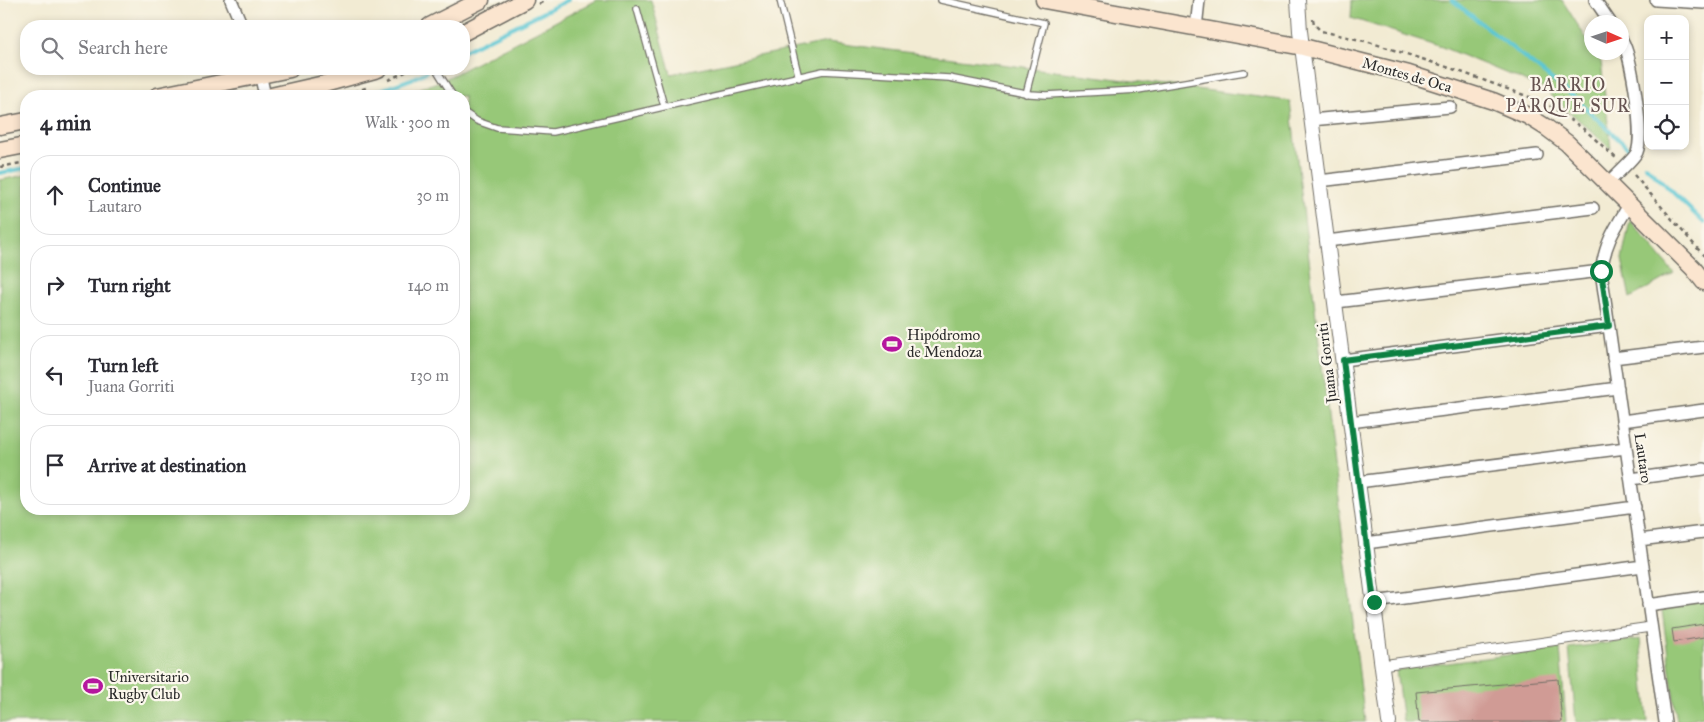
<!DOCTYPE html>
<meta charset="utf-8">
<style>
body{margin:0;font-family:"IM FELL Great Primer",serif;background:#f7f7f7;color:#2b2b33}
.controls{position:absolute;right:15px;top:15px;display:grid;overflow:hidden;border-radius:10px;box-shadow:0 2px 8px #0003}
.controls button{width:45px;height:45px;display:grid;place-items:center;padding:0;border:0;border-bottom:1px solid #e1e1e2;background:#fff;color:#2b2b33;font:25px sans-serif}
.compass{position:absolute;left:1584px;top:15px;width:45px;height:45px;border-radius:50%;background:#fff;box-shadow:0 2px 8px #0003;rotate:93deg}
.stop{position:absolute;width:15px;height:15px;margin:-11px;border:4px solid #0b8043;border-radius:50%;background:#fff}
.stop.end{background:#0b8043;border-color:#fff;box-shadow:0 1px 5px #0008}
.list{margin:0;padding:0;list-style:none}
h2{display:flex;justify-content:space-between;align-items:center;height:65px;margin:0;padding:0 20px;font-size:21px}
h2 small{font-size:16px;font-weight:400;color:#7c7c81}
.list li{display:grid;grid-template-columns:32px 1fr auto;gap:15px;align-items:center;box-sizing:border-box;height:80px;margin:0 10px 10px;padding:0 10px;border:1px solid #e1e1e2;border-radius:20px}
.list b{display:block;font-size:19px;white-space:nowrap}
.list p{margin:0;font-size:16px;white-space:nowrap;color:#7c7c81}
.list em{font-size:16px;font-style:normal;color:#7c7c81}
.icon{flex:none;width:28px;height:28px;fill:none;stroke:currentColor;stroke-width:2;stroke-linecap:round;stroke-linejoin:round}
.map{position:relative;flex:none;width:1704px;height:722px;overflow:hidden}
.search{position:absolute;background:#fff;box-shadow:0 2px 8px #0003;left:20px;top:20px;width:450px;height:55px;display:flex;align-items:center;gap:12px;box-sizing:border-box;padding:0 18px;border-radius:20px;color:#7c7c81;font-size:19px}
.panel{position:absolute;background:#fff;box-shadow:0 2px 8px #0003;left:20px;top:90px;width:450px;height:425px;border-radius:20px}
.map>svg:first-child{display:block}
.green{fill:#97c878;stroke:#617a52}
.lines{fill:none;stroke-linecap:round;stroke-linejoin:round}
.stream{stroke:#5ac6d3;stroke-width:4}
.building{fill:#d09b95}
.service-casing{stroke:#716e66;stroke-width:8}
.pedestrian-casing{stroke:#716e66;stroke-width:11}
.minor-casing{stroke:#716e66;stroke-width:14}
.tertiary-casing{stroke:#716e66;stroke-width:16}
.secondary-casing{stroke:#716e66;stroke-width:19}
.path{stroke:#716e66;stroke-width:2.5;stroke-dasharray:4 4;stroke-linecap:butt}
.service{stroke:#fff;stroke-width:5.5}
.pedestrian{stroke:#fff;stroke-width:9}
.minor{stroke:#fff;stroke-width:11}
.tertiary{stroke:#fff;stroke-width:14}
.secondary{stroke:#fbe5cf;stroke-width:16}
.route{stroke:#0b8043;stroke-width:6}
.labels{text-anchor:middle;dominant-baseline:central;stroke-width:4.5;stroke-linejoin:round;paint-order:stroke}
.street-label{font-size:15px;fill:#2b2b2b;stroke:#fbf7ec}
.poi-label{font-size:15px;fill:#2b2b2b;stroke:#fbf7ec;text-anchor:start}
.quarter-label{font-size:18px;letter-spacing:1px;fill:#655250;stroke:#fbf7ec}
</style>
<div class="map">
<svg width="1704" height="722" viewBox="0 0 1704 722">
<rect width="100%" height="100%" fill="#fbf7ec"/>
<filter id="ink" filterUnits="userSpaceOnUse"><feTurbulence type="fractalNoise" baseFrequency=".02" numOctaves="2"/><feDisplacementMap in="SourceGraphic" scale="10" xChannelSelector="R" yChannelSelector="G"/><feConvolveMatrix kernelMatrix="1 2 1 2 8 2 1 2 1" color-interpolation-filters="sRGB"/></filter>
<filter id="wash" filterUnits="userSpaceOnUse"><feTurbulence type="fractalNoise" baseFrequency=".0096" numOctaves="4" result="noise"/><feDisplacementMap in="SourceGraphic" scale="20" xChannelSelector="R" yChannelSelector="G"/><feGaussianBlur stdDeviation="1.12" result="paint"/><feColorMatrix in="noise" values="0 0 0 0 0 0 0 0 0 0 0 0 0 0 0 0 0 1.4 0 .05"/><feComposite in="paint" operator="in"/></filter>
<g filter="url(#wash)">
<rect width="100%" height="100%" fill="#f2ebd3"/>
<!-- green -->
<path class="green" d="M597,0H651L671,74L827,42L1290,101L1365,722H0V180L26,175V509H464V96H398L443,80Z
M1352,0H1562L1591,46L1592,52L1595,53L1601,62L1611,149L1544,89L1442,47L1351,18Z
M1630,220L1674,273L1630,298L1622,259Z
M1704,597V716L1677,722L1661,603Z
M1640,639L1648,722H1576L1569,648Z
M1560,648L1566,722H1403L1396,670Z"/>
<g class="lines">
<!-- stream -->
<path class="stream" d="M1452,0L1574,97L1628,148
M464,51L568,0
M365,96L414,78L426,72
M1645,165L1704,223
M0,173L26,168"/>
</g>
<g id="blocks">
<!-- building -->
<path class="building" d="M1704,624V637L1674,642L1672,629Z
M1558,679L1562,722H1419L1416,692Z"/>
</g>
</g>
<g filter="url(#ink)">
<use href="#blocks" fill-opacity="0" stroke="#716e66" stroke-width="1"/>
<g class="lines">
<defs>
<path id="service" d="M780,0L799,78
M941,0L1044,23L1026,94
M637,9L664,106
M436,69L453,96
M464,112L477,121L497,128L553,132L823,71L949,78L1030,94L1046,95L1138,90L1244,72"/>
<path id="pedestrian" d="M1382,665L1651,627"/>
<path id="minor" d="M231,0L242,26
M1595,0L1610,22
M1656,0L1704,3
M1196,28L1199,0
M259,69L265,96
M1311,120L1450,107
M1319,181L1537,155
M1608,183C1614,176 1635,158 1637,152C1644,134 1632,57 1622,40
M1629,205C1614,230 1606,241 1601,271L1665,722
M1327,241L1593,208
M1336,302L1601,271
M1613,358L1704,347
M1343,360L1609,326
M1622,421L1704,410
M1350,422L1618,388
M1631,479L1704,469
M1358,482L1626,448
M1639,540L1704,532
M1366,543L1635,507
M1374,602L1643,566
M1648,605L1704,597"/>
<path id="tertiary" d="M1298,0L1300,31L1389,722"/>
<path id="secondary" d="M1044,0L1303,47L1409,74L1493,101L1528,116L1547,128L1567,143L1693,268L1704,282
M430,26L481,0
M464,32L525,0
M157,96L290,69
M271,96L324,84L378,69
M0,126L26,121
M0,150L26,145"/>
</defs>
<!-- service casing -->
<use href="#service" class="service-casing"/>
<!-- pedestrian casing -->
<use href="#pedestrian" class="pedestrian-casing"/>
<!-- minor casing -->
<use href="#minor" class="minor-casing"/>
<!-- tertiary casing -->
<use href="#tertiary" class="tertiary-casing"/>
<!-- secondary casing -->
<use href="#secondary" class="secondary-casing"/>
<!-- path -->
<path class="path" d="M539,4L546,0
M1313,19L1314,24L1321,31L1369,42L1450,68L1546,103L1585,130L1617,159
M388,80L412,69
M339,96L366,88
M0,167L26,162
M1634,175L1704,256"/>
<!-- service -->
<use href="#service" class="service"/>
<!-- pedestrian -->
<use href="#pedestrian" class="pedestrian"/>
<!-- minor -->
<use href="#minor" class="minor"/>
<!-- tertiary -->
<use href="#tertiary" class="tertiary"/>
<!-- secondary -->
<use href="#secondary" class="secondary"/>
</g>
</g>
<g class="lines" filter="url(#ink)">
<!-- route -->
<path class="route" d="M1374,602L1343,360L1609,326L1601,271"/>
</g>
<!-- icons -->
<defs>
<symbol id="stadium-bare" viewBox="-9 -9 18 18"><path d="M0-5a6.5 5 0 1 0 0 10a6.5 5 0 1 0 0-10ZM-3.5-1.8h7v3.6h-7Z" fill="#b5179e" stroke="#fbf7ec" stroke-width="2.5" paint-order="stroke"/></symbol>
</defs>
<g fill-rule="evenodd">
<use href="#stadium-bare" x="878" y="330" width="28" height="28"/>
<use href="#stadium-bare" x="79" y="672" width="28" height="28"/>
</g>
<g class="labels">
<!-- street labels -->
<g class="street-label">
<text transform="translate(1407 75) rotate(16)">Montes de Oca</text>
<text transform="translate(1327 363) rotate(-97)">Juana Gorriti</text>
<text transform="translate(1643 458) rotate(82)">Lautaro</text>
</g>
<!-- poi labels -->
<g class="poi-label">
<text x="907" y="335">Hipódromo<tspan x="907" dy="17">de Mendoza</tspan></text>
<text x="108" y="677">Universitario<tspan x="108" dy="17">Rugby Club</tspan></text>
</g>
<!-- quarter labels -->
<g class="quarter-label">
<text x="1568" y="85">BARRIO<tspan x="1568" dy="21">PARQUE SUR</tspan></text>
</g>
</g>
</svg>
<div class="controls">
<button>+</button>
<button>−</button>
<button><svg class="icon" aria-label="locate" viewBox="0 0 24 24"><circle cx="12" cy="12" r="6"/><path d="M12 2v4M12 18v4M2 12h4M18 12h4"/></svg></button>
</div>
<svg class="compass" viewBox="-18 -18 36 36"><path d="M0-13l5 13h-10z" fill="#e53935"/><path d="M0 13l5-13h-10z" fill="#7c7c81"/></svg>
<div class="stop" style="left:1601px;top:271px"></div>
<div class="stop end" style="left:1374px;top:602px"></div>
<div class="search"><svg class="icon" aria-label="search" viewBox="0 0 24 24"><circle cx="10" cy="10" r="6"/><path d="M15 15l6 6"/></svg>Search here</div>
<section class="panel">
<h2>4 min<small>Walk · 300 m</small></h2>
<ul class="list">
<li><svg class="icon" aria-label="ahead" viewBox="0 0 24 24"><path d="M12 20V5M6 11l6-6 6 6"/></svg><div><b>Continue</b><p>Lautaro</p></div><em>30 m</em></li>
<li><svg class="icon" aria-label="right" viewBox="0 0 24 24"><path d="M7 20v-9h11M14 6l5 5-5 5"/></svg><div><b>Turn right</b></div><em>140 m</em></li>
<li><svg class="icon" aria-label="left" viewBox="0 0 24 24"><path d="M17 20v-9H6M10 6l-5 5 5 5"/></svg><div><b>Turn left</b><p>Juana Gorriti</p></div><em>130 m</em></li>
<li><svg class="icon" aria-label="arrive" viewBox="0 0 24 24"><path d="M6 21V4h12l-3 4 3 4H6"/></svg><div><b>Arrive at destination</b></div></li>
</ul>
</section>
</div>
